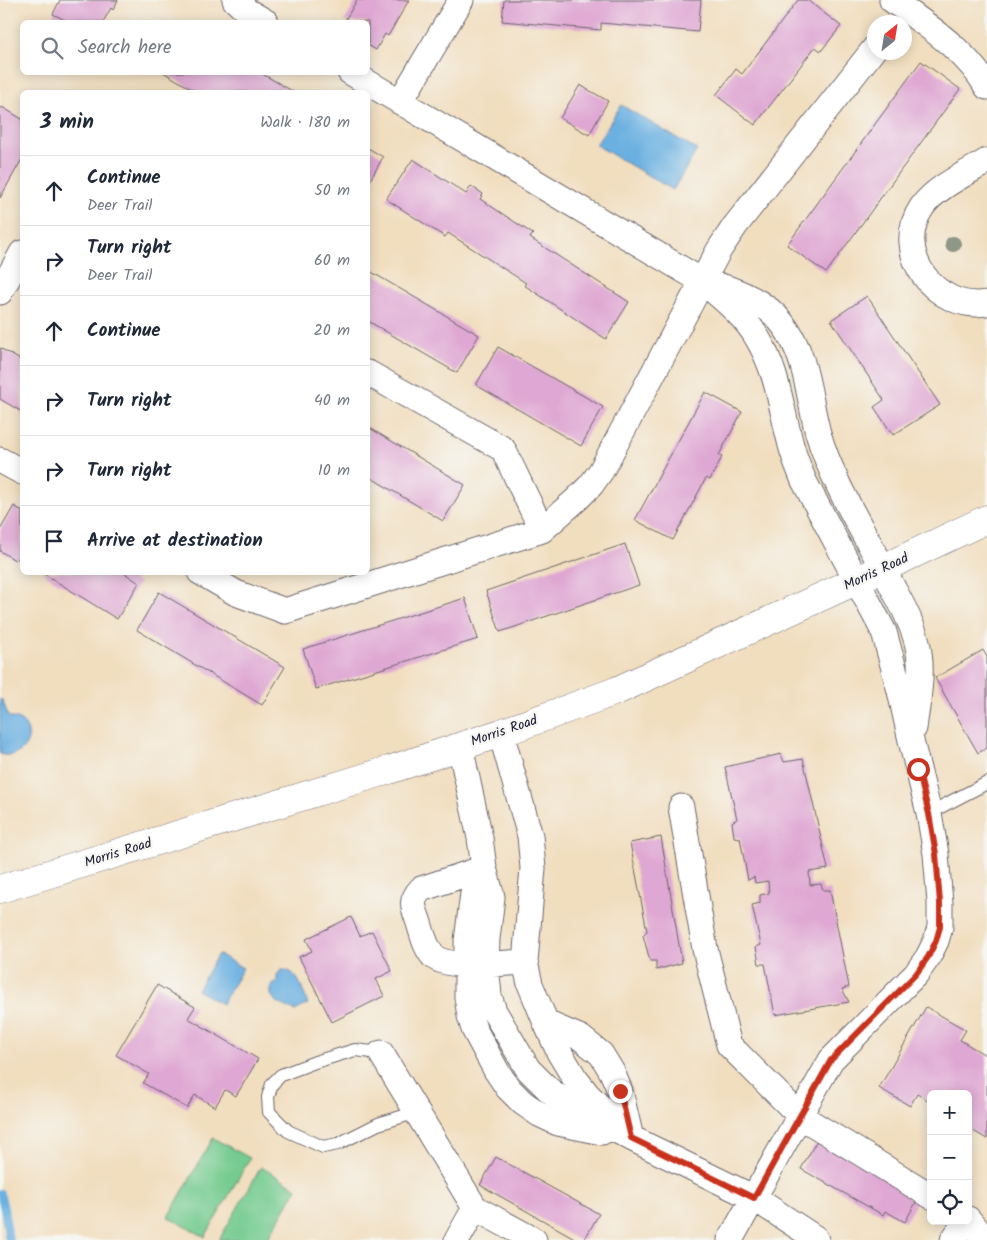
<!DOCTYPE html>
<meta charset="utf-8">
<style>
body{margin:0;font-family:Kalam,sans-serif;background:#f6f6f7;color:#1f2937}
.controls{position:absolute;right:15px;bottom:15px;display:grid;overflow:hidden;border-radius:8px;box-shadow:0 2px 12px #0003}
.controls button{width:45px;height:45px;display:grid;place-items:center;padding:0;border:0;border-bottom:1px solid #e0e1e3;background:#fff;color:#1f2937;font:25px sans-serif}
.compass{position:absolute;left:867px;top:15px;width:45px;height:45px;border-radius:50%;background:#fff;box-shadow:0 2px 12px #0003;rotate:30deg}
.stop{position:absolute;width:15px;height:15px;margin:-11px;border:4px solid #c8321e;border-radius:50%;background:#fff}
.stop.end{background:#c8321e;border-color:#fff;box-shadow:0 1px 5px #0008}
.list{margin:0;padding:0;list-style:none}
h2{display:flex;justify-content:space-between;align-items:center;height:65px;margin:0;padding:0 20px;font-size:21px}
h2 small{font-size:16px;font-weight:400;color:#747a83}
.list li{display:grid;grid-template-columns:32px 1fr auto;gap:15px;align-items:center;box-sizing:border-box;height:70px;padding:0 20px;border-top:1px solid #e0e1e3}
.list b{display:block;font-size:19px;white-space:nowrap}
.list p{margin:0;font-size:16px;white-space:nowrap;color:#747a83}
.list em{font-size:16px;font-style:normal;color:#747a83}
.icon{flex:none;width:28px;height:28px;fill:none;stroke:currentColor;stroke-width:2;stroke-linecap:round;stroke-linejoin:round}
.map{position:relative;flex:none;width:987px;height:1240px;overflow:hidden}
.search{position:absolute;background:#fff;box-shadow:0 2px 12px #0003;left:20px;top:20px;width:350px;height:55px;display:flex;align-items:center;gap:12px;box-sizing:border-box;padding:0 18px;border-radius:8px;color:#747a83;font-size:19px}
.panel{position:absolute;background:#fff;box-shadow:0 2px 12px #0003;left:20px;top:90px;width:350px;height:485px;border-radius:8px}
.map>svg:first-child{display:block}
.green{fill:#74cb90;stroke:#4b7666}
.water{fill:#6bb0e1;stroke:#46698e}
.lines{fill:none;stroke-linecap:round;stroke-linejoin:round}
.stream{stroke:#6bb0e1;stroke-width:8}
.building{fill:#dfa7d3}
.service-casing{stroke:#6a6469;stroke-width:14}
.minor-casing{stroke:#6a6469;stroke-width:27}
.tertiary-casing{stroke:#6a6469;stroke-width:29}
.service{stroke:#fff;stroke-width:12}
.minor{stroke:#fff;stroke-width:25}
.tertiary{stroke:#fff;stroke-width:28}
.tree{fill:#8f9787}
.route{stroke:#c8321e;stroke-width:6}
.labels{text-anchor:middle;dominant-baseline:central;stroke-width:4.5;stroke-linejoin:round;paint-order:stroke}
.street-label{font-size:14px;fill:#22223b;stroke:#f6f6f2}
</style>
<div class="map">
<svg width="987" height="1240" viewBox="0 0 987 1240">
<rect width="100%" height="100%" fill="#f6f6f2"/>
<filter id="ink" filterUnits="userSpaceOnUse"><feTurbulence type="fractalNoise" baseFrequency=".02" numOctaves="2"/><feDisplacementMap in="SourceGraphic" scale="10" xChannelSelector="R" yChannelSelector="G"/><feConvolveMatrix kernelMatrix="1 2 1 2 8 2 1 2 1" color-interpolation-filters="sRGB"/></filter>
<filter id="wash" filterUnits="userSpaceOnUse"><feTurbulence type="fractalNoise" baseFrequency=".0096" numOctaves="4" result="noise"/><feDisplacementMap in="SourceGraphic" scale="20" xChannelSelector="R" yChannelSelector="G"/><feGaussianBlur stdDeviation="1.12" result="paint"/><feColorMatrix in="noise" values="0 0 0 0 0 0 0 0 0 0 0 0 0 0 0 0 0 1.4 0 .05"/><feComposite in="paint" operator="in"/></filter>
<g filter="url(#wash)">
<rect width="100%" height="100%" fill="#f1debf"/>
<!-- green -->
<path class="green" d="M213,1138L250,1158L205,1237L168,1217Z
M261,1167L297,1188L267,1240H219Z"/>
<!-- water -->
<path class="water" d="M621,105L697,150L673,190L596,145Z
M0,699L2,700L9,717C11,718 14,718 17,719C40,730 25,762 0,754Z
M218,954L243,968L222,1004L197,990Z
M281,970C299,969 302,990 308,1004L295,1011L277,1003L271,995V986L277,982V975Z"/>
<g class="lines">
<!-- stream -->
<path class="stream" d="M0,1193L4,1208L9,1240"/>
</g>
<g id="blocks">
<!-- building -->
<path class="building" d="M60,0H118L113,10L111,8L103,22H69L53,14Z
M357,0H409L388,36L385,34L376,50L368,45V22H344Z
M504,0H701L698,32L601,23V30L502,21Z
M798,0H807L841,26L821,51L815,47L755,125L716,95L736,69L742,74Z
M921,61L960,89L826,273L787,245Z
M163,72H259L294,92H197Z
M580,85L608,101L589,135L560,118Z
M2,107L22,119V159L0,198V111Z
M368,148L383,157L368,184Z
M413,159L466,194L471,186L483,194L480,199L533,234L530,238L629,302L606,339L524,285L526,283L448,233L445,237L386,199Z
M368,270L479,335L457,373L368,321Z
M867,296L940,405L893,435L874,407L884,400L831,320Z
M498,347L603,407L581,446L476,385Z
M0,348L22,361V412L0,399Z
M705,392L742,412L719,455L722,457L710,480L706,478L673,540L635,520Z
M368,427L465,485L443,521L368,476Z
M14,506L22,511V561L17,558L15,560L0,551V530Z
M625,544L639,585L500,632L486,591Z
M41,572H123L139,583L117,619Z
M159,592L285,667L262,705L137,630Z
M465,598L478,639L316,689L303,649Z
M983,650L987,657V748L978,753L935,678Z
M781,754L784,762L803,759L828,869L809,872L810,885L821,884L823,890H830L849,987L842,989L849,1002L775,1015L765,964H759L756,947L761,945L752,905L760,903V895L769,893L768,881L755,883L754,877L748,880L740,838L734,837L732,822L737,819L725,767Z
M661,837L682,963L656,970V961H650L643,935L647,931L630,843Z
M351,917L360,936L372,931L392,971L376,979L384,996L332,1022L299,957L312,951L306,939Z
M157,985L195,1007L188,1018L258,1059L236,1096L225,1090L215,1107L195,1095L187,1108L143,1083L149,1074L116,1055Z
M926,1007L966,1030L960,1040L987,1056V1139L968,1128V1094H931V1102L917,1094L910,1106L879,1088Z
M817,1140L919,1197L905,1222L885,1211L883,1215L801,1169Z
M496,1157L599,1214L584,1240H578L480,1185Z"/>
</g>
</g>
<g filter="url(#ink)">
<use href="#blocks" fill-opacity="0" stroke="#6a6469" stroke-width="1"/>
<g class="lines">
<defs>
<path id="service" d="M929,813L987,783
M381,1053L355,1050L315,1062L281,1075L272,1084L268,1097L269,1112L288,1131L323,1147L338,1144L378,1124L417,1112"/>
<path id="minor" d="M235,0L247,11L266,22
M892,0C926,25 966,50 987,87
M350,72L702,281C722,298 745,316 758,339C778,373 781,408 791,445C794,457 799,469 804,481L884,632L900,691L912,745L929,813L936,854L940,903V927L936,941L928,957L916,974L831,1060L730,1240
M400,102L461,0
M987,161C966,174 936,187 922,207C891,252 936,312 987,303
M714,284C739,291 766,302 782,323C807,354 808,396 818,433C834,488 869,539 894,590C903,606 912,623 917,642C924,670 918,699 914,728
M0,292L22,253
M368,373L503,449L542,530
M0,460L22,472
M200,572L236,593L285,611L542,530L577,499L591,485L601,471L719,250L735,226L874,49
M501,733L530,836L533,868L525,962L530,984L546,1023L559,1052L574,1077L587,1094L613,1120
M460,746L480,838L484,868L492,897L487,939L486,964L489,996L494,1011L528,1069L549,1090L574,1108L631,1138L754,1198L815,1238L816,1240
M681,807L705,949L729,1045L800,1116L931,1196
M484,868L473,893L467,941V997L470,1016L474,1029L496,1070L508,1088L523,1103L539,1114L558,1123L602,1132
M484,868L421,889C410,901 413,906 418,920C422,932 425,947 433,956C448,970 504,963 525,962
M546,1023L581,1038L601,1054L612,1072L620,1091L631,1138
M381,1053L475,1208L534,1240
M968,1219L986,1240
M457,1240L475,1208
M953,1240L966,1221"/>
<path id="tertiary" d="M0,889L389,770L501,733L616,691L873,573L987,519"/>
</defs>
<!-- service casing -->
<use href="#service" class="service-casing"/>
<!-- minor casing -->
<use href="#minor" class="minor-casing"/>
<!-- tertiary casing -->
<use href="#tertiary" class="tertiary-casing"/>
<!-- service -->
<use href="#service" class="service"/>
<!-- minor -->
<use href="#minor" class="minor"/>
<!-- tertiary -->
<use href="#tertiary" class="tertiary"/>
</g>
<!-- trees -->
<circle class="tree" cx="953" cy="244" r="8"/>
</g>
<g class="lines" filter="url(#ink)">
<!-- route -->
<path class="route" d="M620,1091L631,1138L754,1198L831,1060L916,974L928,957L936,941L940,927V903L936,854L929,814L918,769"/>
</g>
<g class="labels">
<!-- street labels -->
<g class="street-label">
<text transform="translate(876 572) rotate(-25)">Morris Road</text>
<text transform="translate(504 731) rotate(-19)">Morris Road</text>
<text transform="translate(118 853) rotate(-17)">Morris Road</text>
</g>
</g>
</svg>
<div class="controls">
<button>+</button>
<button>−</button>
<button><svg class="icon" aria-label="locate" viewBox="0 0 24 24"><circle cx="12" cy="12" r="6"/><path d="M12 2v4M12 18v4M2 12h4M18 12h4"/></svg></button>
</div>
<svg class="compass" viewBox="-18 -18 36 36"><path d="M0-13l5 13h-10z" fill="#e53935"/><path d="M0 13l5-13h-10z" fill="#747a83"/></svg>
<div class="stop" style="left:918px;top:769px"></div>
<div class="stop end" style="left:620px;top:1091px"></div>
<div class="search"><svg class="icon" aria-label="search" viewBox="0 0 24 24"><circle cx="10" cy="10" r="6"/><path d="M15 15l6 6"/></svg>Search here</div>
<section class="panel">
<h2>3 min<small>Walk · 180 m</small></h2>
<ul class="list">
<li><svg class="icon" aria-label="ahead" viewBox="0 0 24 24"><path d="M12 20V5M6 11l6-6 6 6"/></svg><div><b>Continue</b><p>Deer Trail</p></div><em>50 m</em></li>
<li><svg class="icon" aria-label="right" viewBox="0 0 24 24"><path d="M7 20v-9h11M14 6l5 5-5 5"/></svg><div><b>Turn right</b><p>Deer Trail</p></div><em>60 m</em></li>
<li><svg class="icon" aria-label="ahead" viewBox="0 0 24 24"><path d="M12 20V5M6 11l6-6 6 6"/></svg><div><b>Continue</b></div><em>20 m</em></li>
<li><svg class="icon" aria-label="right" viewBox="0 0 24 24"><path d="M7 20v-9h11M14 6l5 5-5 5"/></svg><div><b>Turn right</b></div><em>40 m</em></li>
<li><svg class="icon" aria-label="right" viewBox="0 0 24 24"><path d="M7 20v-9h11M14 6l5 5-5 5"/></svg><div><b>Turn right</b></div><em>10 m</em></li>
<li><svg class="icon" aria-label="arrive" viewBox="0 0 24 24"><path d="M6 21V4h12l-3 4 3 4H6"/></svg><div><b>Arrive at destination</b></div></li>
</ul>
</section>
</div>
